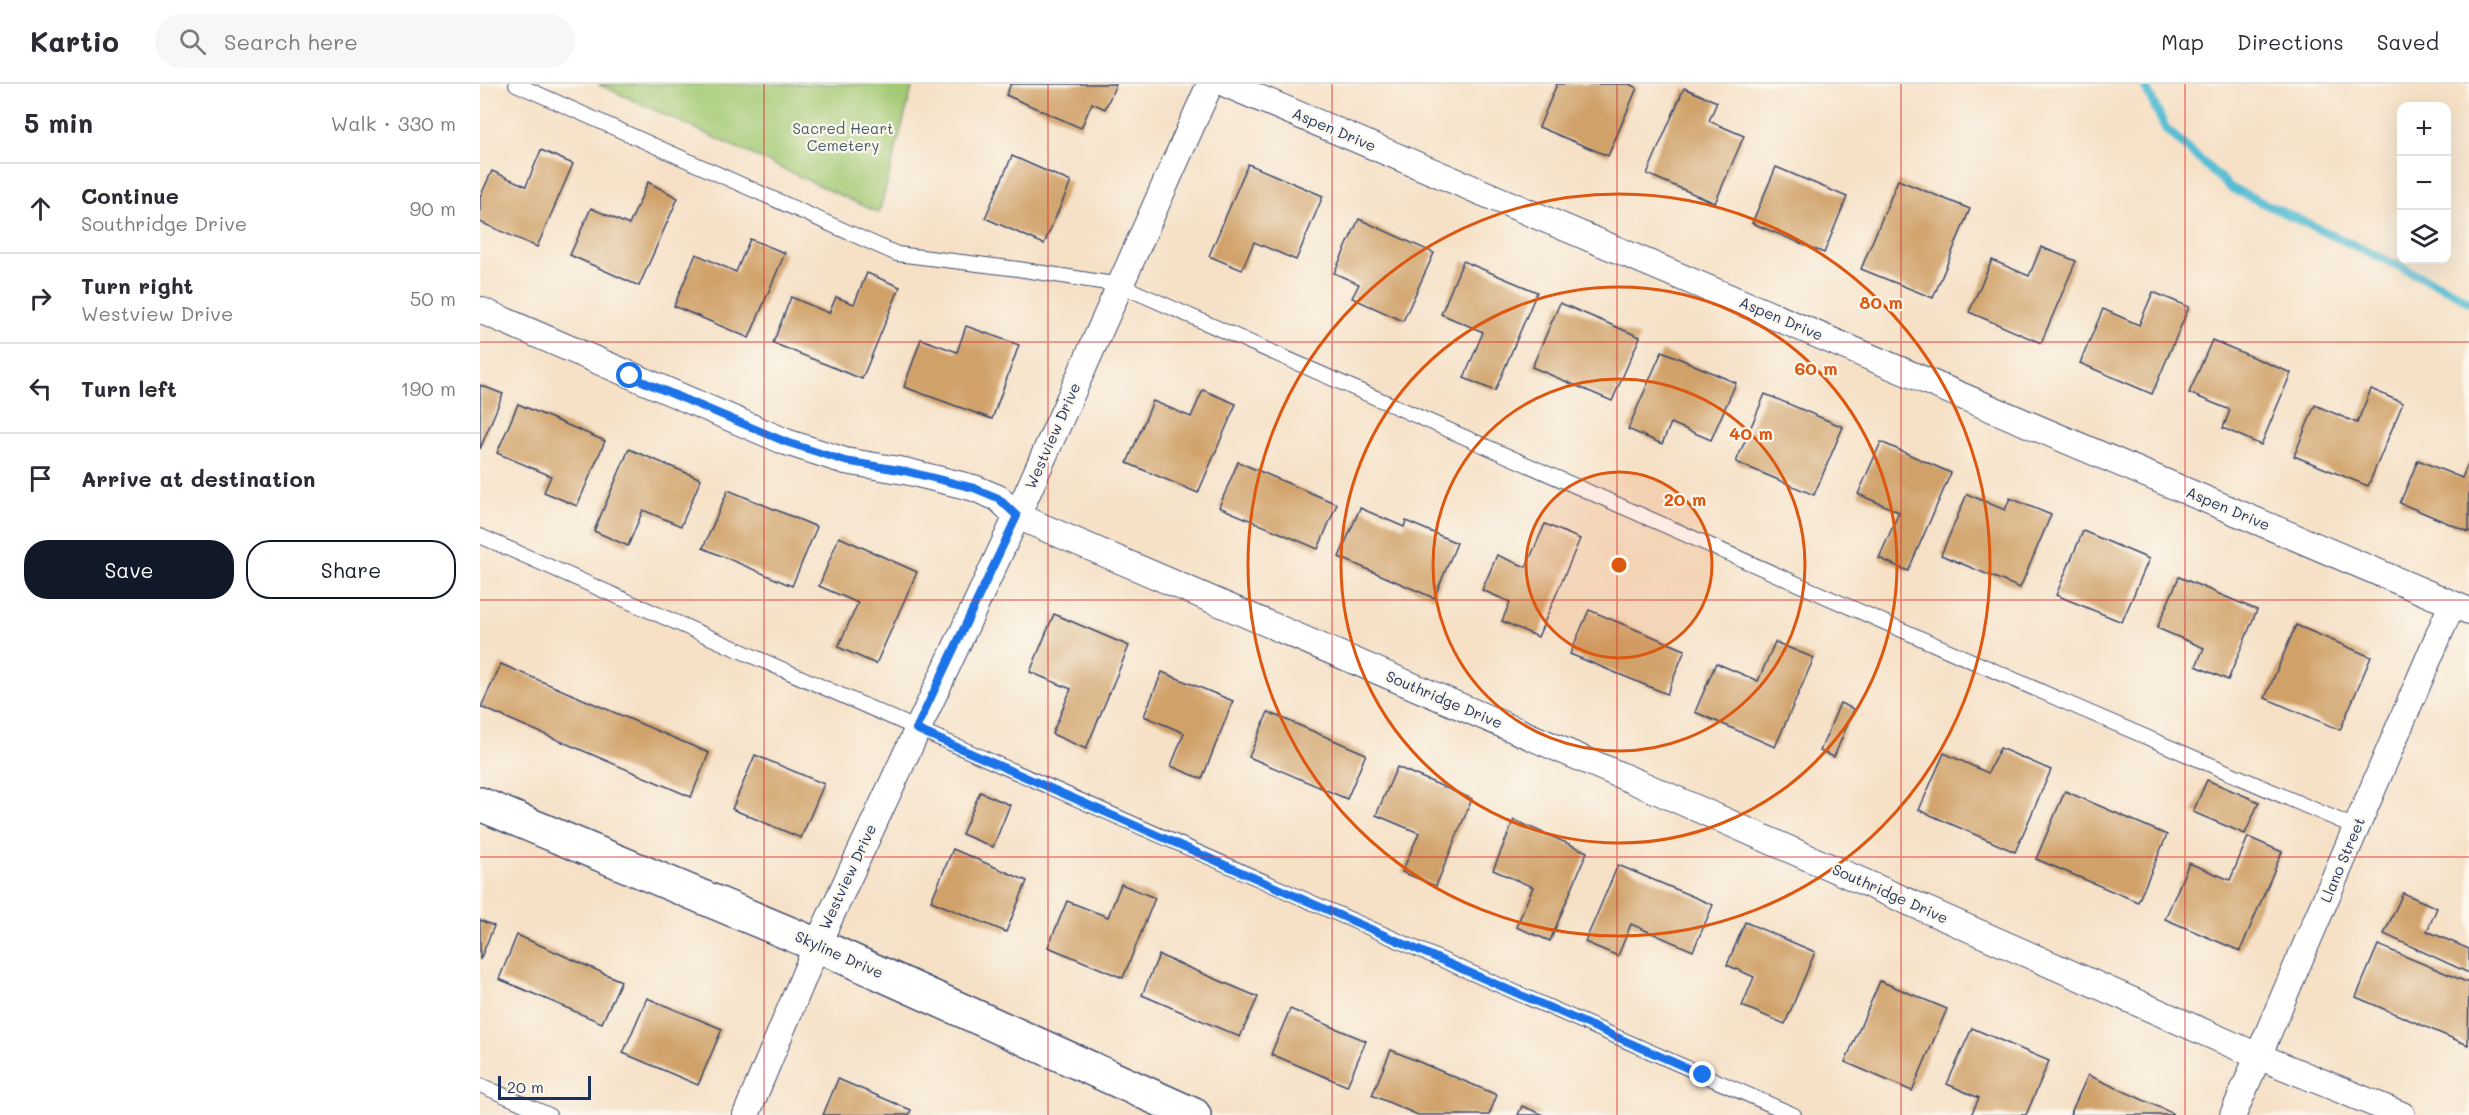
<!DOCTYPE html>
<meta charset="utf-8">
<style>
:root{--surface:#fff;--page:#f7f7f7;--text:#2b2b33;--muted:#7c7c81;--line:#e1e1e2;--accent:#111827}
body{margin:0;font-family:Mali,sans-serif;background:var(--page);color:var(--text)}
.controls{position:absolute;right:18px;top:18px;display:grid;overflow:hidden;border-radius:12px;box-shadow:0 6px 24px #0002}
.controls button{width:54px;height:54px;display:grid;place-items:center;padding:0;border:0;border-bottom:2px solid var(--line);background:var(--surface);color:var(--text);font:30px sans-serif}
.scale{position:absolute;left:18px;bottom:15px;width:93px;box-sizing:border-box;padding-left:6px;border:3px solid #1b2f5e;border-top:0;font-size:16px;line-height:21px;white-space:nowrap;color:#1b2f5e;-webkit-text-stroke:4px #fbf7ec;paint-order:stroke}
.stop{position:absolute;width:18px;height:18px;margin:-14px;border:4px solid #1a73e8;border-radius:50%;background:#fff}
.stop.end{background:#1a73e8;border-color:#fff;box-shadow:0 2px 6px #0008}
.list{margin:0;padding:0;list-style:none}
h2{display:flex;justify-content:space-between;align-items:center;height:78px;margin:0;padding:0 24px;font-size:26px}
h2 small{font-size:20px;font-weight:400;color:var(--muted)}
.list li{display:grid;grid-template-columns:39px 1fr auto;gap:18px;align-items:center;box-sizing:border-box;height:90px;padding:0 24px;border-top:2px solid var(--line)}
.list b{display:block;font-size:22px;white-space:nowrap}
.list p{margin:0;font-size:20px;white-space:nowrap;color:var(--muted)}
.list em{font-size:20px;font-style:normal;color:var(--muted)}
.actions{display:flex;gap:12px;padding:18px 24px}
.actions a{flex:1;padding:14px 0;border:2px solid var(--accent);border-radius:24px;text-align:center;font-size:21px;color:var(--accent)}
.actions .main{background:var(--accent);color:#fff}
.icon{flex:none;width:33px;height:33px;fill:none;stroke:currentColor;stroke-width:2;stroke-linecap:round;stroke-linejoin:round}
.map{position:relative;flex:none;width:1989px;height:1031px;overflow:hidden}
header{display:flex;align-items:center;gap:36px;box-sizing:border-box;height:84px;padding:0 30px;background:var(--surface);border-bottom:2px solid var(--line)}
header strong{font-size:28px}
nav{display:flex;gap:33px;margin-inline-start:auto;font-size:21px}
.search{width:420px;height:54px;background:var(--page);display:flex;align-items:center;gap:15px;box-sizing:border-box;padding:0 21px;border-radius:33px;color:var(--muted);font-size:22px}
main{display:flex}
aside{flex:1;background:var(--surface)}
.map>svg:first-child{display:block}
</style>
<header>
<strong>Kartio</strong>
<div class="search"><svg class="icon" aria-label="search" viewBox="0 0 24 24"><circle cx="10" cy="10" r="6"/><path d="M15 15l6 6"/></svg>Search here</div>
<nav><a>Map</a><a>Directions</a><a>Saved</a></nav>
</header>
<main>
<aside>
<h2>5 min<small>Walk · 330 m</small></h2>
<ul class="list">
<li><svg class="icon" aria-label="ahead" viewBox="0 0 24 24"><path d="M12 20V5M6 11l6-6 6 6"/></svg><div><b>Continue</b><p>Southridge Drive</p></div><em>90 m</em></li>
<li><svg class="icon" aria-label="right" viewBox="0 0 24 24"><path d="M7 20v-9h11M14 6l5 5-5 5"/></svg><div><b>Turn right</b><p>Westview Drive</p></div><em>50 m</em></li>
<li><svg class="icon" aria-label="left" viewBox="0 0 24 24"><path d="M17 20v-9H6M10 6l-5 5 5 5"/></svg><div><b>Turn left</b></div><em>190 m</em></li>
<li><svg class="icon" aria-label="arrive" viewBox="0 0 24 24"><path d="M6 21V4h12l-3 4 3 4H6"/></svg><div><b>Arrive at destination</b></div></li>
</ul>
<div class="actions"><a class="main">Save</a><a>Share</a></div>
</aside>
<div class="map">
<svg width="1989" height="1031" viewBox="0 0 1989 1031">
<rect width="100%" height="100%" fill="#fbf7ec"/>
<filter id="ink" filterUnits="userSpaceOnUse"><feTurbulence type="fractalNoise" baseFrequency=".0167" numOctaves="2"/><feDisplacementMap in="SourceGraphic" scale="12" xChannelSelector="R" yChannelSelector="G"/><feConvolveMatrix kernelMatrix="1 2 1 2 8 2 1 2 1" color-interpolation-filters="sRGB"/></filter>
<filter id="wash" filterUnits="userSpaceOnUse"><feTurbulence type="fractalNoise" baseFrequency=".008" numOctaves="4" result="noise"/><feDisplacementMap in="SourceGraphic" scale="24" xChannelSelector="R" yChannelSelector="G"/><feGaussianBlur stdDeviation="1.35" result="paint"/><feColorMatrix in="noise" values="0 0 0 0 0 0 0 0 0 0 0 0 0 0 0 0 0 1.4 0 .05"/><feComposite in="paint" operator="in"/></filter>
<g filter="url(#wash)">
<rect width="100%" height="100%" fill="#f6e1c7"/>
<path fill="#a3c973" stroke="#5f7c68" stroke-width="1.5" d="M118,0h315l-34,129z"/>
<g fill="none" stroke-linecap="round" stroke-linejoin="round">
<path stroke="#57bdd4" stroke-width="9" d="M1664,0l22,45 65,59 219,102 19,12"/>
</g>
<g id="blocks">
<g fill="#d0a169">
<path d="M531,0h105l-11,25 -13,-6 -11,25 -75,-33z"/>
<path d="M1077,0h72l8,4 -29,68 -69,-29z"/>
<path d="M1204,4l33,14 -8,19 35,15 -29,67 -68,-29z"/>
<path d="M61,66l32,14 -36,83 -57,-25v-25l12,-26 34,15z"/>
<path d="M532,72l59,26 -27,62 -59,-26z"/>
<path d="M768,80l75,32 -27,64 -42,-18 -12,28 -33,-14z"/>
<path d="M1296,83l71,30 -23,56 -72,-30z"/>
<path d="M1418,96l72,29 -37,89 -72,-29z"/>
<path d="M168,98l30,16 -39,88 -69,-31 21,-47 38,17z"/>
<path d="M879,135l75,34 -31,68 -51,-23 7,-14 -25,-11z"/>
<path d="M270,155l35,14 -36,85 -75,-32 22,-52 40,18z"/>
<path d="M1561,163l35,14 -35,82 -72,-31 23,-52 37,16z"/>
<path d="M983,177l74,31 -42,99 -31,-13 19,-46 -42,-18z"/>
<path d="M387,189l33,14 -38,92 -89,-36 18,-46 38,16 7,-16 18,7z"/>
<path d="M1673,208l36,15 -37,87 -72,-31 23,-54 36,16z"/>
<path d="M1080,219l80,34 -28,64 -80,-34z"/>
<path d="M486,242l53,19 -27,74 -88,-32 17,-48 36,13z"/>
<path d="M1732,256l79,33 -30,72 -38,-17 7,-18 -41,-17z"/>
<path d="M1182,267l74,32 -25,57 -40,-17 -9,21 -34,-15z"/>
<path d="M0,301l23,9 -23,55z"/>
<path d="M1891,305l32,14 -35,83 -74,-30 21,-51 42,18z"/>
<path d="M723,306l33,14 -38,89 -71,-30 26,-62 38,16z"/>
<path d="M1285,310l78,33 -29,68 -78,-33z"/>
<path d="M38,320l87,37 -28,65 -33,-14 7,-16 -54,-23z"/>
<path d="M1401,358l70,31 -43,98 -29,-13 20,-46 -41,-18z"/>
<path d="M149,365l72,30 -20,47 -38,-16 -15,36 -34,-15z"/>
<path d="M1938,376l44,18 7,-17v71l-69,-29z"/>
<path d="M758,378l99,42 -19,45 -99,-42z"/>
<path d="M248,406l89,37 -25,59 -89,-38z"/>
<path d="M1487,410l38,16 5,-12 41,17 -31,73 -79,-33z"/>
<path d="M880,424l44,19 2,-6 51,22 -23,55 -95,-41z"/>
<path d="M1065,440l35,15 -42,98 -36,-16 8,-19 -28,-12 15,-35 29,12z"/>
<path d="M1603,447l66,28 -27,63 -66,-27z"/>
<path d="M359,453l78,35 -41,92 -38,-17 20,-44 -39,-17z"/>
<path d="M1699,493l78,33 -29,70 -32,-14 8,-18 -47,-20z"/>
<path d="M1109,526l96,40 -18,44 -97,-40z"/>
<path d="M574,530l75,32 -43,103 -34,-15 19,-45 -41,-17z"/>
<path d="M1816,541l75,32 -31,73 -75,-32z"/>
<path d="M1295,558l39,16 -39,89 -80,-35 21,-49 42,18z"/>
<path d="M21,580l208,89 -18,44 -210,-90z"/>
<path d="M682,588l71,29 -31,78 -31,-13 13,-33 -40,-17z"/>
<path d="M1360,619l14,6 -20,48 -14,-6z"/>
<path d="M788,628l98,42 -19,45 -98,-42z"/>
<path d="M1520,664l51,22 -36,82 -96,-42 25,-57 44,20z"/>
<path d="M275,671l69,29 -23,54 -69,-29z"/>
<path d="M917,683l75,32 -36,87 -34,-14 17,-39 -43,-18z"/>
<path d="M1727,696l52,22 -14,32 -52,-22z"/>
<path d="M1585,707l102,44 -29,67 -102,-43z"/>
<path d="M500,708l30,13 -17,42 -31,-13z"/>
<path d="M1034,736l73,32 -37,89 -34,-14 17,-40 -40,-17z"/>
<path d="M1768,753l34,15 -42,99 -75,-32 24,-56 41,17z"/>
<path d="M473,765l74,32 -21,51 -75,-31z"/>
<path d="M1138,781l95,40 -20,46 -62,-27 -13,32 -33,-14z"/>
<path d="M641,800l34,14 -32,80 -75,-31 19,-46 41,16z"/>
<path d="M1923,809l34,15 -10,23 42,18v24l-85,-39z"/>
<path d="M0,836l14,6 -14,34z"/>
<path d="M1265,838l70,30 -30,72 -43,-18 12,-29 -27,-12z"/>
<path d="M37,851l104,46 -19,42 -103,-44z"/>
<path d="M1898,861l91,38 -1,62 -112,-48z"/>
<path d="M679,871l99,42 -18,40 -98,-42z"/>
<path d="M1400,897l67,28 -35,82 -67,-29z"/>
<path d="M167,914l75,31 -24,56 -75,-32z"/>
<path d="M810,925l76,32 -19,45 -76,-32z"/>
<path d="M1492,944l77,33 -23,54h-55l8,-17 -32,-14z"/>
<path d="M911,966l106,45 -8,20h-71l-46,-20z"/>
<path d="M1608,991l84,38 -1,2h-101z"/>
<path d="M358,995l73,31 -2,5h-86z"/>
<path d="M1042,1022l22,9h-26z"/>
</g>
</g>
</g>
<g filter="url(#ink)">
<use href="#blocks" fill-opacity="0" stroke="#3c4a6e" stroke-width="1.5"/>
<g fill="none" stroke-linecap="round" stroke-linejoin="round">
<g stroke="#3c4a6e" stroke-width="16">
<g id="service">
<path d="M36,0l381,170 121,15 102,16 945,417 292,126"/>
<path d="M0,452l1314,579"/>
<path d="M0,1001l69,30"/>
</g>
</g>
<g stroke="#3c4a6e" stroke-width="28">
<g id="minor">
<path d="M746,0l1243,527"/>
<path d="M0,226l306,132 59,19 60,10 69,17 24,10 19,18 647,278 594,262 144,59"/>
<path d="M266,1031l71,-170 200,-429 193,-432"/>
<path d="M1753,1031l219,-511"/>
</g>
</g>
<g stroke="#3c4a6e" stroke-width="36">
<path id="tertiary" d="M0,720l337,141 377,170"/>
</g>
<use href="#service" stroke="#fff" stroke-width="14"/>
<use href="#minor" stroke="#fff" stroke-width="26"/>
<use href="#tertiary" stroke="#fff" stroke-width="33"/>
</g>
</g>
<g fill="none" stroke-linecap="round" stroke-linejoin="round" filter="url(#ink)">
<path stroke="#1a73e8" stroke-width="8" d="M150,292l156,66 59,19 60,10 69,17 24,10 19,18 -101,213 787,346"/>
</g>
<path fill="none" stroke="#d62828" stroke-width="1.5" stroke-opacity="0.55" d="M284,0v1031M568,0v1031M852,0v1031M1137,0v1031M1421,0v1031M1705,0v1031M0,258h1989M0,516h1989M0,773h1989"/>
<circle cx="1139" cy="481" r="93" fill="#de5710" fill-opacity=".12"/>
<g fill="none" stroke="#de5710" stroke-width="3">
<circle cx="1139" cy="481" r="93"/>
<circle cx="1139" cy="481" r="186"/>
<circle cx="1139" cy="481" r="278"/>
<circle cx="1139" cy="481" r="371"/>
</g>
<g text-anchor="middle" stroke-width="4.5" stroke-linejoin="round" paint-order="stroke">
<g font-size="15" fill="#445d64" stroke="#fbf7ec">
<text x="363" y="50">Sacred Heart<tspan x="363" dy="17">Cemetery</tspan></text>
</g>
<g font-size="15" fill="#1b2f5e" stroke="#fbf7ec">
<text transform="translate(854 46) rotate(23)" y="5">Aspen Drive</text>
<text transform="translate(1301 235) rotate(23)" y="5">Aspen Drive</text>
<text transform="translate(573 352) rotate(-66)" y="5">Westview Drive</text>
<text transform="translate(1748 425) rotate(23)" y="5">Aspen Drive</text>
<text transform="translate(964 616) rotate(23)" y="5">Southridge Drive</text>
<text transform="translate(1863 776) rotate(-67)" y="5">Llano Street</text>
<text transform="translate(368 793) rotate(-65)" y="5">Westview Drive</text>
<text transform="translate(1410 810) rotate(24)" y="5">Southridge Drive</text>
<text transform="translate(359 871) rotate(24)" y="5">Skyline Drive</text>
</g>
</g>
<circle cx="1139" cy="481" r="9" fill="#de5710" stroke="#fbf7ec" stroke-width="3"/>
<g font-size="18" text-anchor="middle" font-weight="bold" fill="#de5710" stroke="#fbf7ec" stroke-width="4.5" stroke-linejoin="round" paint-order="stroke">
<text x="1401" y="225">80 m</text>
<text x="1336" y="291">60 m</text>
<text x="1271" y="356">40 m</text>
<text x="1205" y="422">20 m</text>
</g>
</svg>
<div class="controls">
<button>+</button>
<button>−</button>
<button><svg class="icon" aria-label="layers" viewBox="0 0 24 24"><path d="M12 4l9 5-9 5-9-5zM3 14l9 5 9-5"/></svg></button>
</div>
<div class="scale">20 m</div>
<div class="stop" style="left:150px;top:292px"></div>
<div class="stop end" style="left:1223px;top:991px"></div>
</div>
</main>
